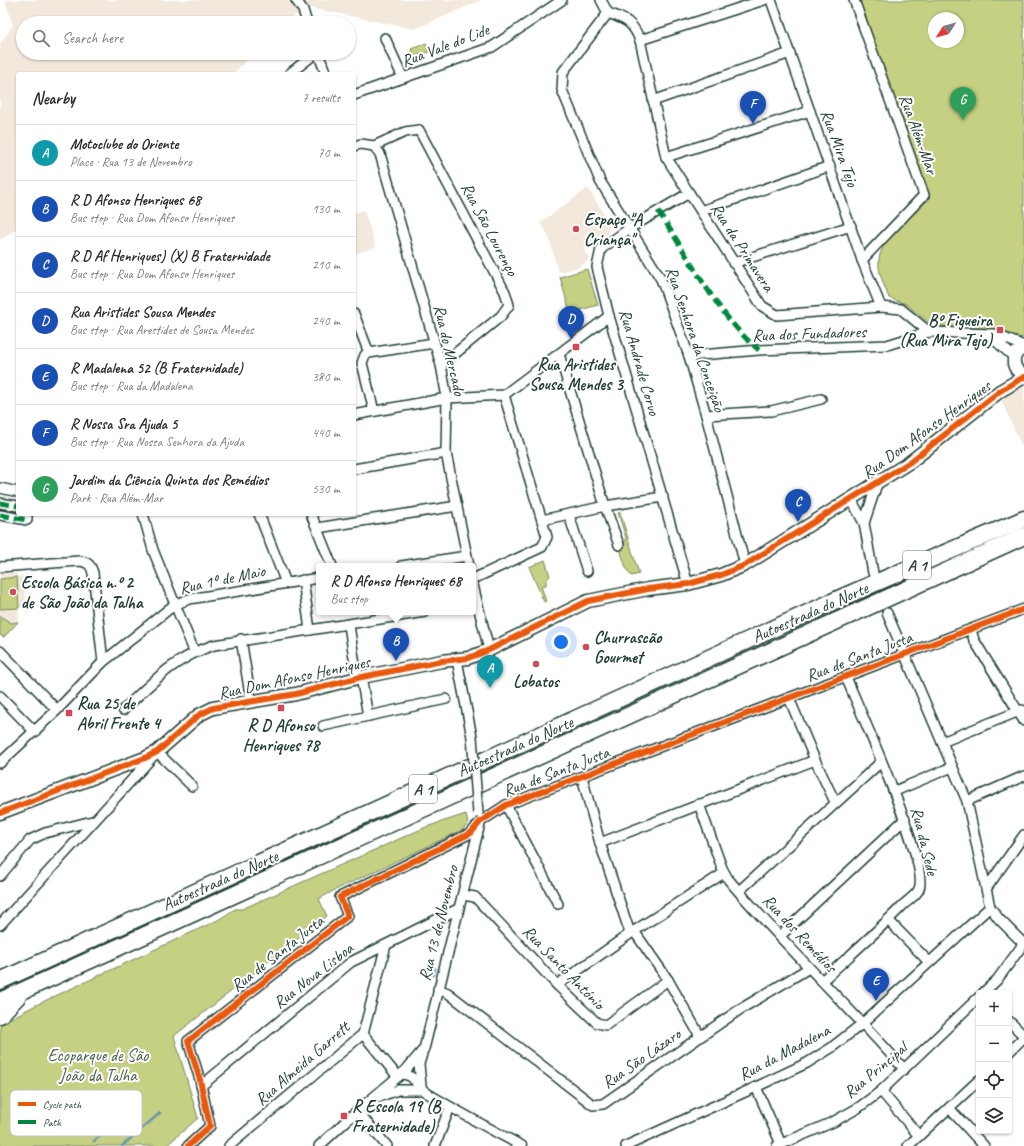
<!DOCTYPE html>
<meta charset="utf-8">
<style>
:root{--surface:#fff;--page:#f7f7f7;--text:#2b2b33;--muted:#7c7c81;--line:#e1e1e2;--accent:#0f766e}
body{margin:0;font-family:Caveat,sans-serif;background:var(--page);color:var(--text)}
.controls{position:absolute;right:12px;bottom:12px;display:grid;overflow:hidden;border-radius:4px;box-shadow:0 1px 3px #0004}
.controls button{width:36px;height:36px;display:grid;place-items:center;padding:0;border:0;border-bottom:1px solid var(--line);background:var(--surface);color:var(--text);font:20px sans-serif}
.compass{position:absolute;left:928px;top:12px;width:36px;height:36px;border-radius:50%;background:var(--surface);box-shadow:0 1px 3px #0004;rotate:234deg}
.you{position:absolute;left:561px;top:642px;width:14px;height:14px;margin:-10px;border:3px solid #fff;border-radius:50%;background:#1a73e8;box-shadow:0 0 0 6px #1a73e833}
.badge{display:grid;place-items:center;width:26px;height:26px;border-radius:50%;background:var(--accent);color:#fff;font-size:13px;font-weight:700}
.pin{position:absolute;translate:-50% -33px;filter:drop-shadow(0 1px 2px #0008)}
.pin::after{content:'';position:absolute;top:21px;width:14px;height:12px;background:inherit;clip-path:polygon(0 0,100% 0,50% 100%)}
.popup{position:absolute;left:316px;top:563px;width:160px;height:52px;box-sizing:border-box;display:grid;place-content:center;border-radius:4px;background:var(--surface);filter:drop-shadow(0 1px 3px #0005);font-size:13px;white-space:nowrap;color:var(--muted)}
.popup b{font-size:15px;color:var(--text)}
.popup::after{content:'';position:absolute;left:50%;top:100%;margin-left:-8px;border:8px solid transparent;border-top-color:var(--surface)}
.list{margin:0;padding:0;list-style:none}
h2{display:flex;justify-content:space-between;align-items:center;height:52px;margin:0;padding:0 16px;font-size:17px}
h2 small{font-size:13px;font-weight:400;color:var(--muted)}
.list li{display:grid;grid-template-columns:26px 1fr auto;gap:12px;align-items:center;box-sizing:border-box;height:56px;padding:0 16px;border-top:1px solid var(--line)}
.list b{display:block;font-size:15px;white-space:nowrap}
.list p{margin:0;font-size:13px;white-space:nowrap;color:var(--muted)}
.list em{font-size:13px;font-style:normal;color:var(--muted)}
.icon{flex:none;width:22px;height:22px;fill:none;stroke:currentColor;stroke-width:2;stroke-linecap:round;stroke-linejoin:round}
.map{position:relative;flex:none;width:1024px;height:1146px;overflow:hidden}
.search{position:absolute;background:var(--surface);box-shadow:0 1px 3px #0004;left:16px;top:16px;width:340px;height:44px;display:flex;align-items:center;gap:10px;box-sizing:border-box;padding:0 14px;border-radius:22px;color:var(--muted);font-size:15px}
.panel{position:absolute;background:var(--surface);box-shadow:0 1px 3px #0004;left:16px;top:72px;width:340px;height:444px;border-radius:4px}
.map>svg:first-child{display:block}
</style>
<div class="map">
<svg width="1024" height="1146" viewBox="0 0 1024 1146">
<rect width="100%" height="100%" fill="#fff"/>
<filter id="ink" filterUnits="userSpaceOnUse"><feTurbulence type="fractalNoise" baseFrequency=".025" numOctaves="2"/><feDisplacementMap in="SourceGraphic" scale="8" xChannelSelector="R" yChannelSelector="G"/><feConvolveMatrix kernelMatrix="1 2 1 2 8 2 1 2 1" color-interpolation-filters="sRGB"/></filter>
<g filter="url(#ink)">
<g fill="#f2e8db">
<path d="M5,0h477l-67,29 -110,-22 -19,16h-263v30h232l-23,21h-214v154l-18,12v-196l13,-19z"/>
<path d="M588,188l24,39 -5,4 2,3 -10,7 -2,-3 -14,11 7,10 -12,9 -20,4 -10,-38 -8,-11z"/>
<path d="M364,210l12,37 -22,7v-41z"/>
<path d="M1024,386v65l-23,-51 16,-12z"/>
<path d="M16,573l1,4 6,-1 4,31 -8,1 -1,15 -14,14 -4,-2v-61z"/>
</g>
<g fill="#c5d083" stroke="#72865c" fill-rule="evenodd">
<path d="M858,0h166v338l-8,-1 -15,-7 -62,-4 -11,-4 -22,-18 -17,-6c-4,-11 -12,-27 -10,-39 2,-20 37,-47 51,-61zM934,18h24v24h-24z"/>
<path d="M426,43l3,9 -15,5 -3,-8z"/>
<path d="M587,269l11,36 -28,8 -10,-36z"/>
<path d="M620,512l19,62 -8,2 -5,-8 -5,-16 5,-14 -8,-25z"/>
<path d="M545,560l5,16 -4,4v5l-5,1 5,15 -2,1 -15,-35z"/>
<path d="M17,577l2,31 -19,1v-30z"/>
<path d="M0,616l11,7 7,-1 -14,15 -4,-2z"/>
<path d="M466,814l2,10 -6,6 -129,61 -14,8 8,17 -153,120 24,82 -32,28h-166v-122l36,-19 182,-85 17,-11h7l184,-82z"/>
</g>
<path fill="#a1d0fd" stroke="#6d95ad" d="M428,965l8,3 -2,8 -8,-2z"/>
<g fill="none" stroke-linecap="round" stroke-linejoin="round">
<g stroke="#6d95ad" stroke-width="2.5">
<path d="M87,1099l31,33"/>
<path d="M102,1111l12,-10"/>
<path d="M94,1141l11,-9"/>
<path d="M122,1146l38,-33"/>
</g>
<g stroke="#1f3d34" stroke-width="12">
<g id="street">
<path d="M296,0l7,10 4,13"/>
<path d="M601,0l7,13c17,6 24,8 32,27l26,117 96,149 15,9 104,-8 20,2 28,23 65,2 30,12"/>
<path d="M771,0l91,260 19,47"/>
<path d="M854,0l70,195 -62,65"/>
<path d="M608,13l-45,59 -1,18 38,91 61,98 28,77 17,59 39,150"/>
<path d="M385,38l18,40"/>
<path d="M640,40l124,-40"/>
<path d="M318,53l8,21"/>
<path d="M289,74l27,-21"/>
<path d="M354,95l138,-48 70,-47"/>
<path d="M653,101l137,-48"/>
<path d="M354,146l7,-2 13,2"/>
<path d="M374,146l6,8 61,211 6,33 -1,55 23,113"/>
<path d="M374,146l31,-14 14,-2 86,162 4,13 -8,11 -60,49"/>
<path d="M666,157l144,-46"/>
<path d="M701,211l129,-45"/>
<path d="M733,263l118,-37"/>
<path d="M354,314l15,39"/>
<path d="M990,336l24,21"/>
<path d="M559,354l46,152 14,39"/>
<path d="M689,356l70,-6 128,-5 42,-13"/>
<path d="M374,411l-12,-48 3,-8 4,-2 65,-10"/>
<path d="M354,415l93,-17 57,-3 105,-79"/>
<path d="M706,415l65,-4 50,-12"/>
<path d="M354,469l92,-16"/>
<path d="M0,488l18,4"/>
<path d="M851,499l13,24 9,50"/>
<path d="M0,503l18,3"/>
<path d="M143,514l10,36 41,101"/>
<path d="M259,514l27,69"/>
<path d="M311,514l21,52"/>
<path d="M0,515l27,5v-6"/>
<path d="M569,515l18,56"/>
<path d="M542,520l63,-14 58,-9"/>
<path d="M864,523l13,-39"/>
<path d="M317,528l140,-22"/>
<path d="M401,566l66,-10"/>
<path d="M0,567l79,-6c9,1 12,4 14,12l10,89"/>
<path d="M473,579l69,-32 5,-10 -43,-142"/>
<path d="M303,580l7,50"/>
<path d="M688,584l-79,-268 -12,-49 4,-18 29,-21 59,-35"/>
<path d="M473,585l16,65"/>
<path d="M887,613l80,188 23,106 9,12 25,25"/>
<path d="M349,625l8,53"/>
<path d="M971,630l3,10 50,81"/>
<path d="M241,639l10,62"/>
<path d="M0,651l57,59"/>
<path d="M457,660l15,77"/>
<path d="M361,677l7,39"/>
<path d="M0,696l35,36"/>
<path d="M789,698l26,62 20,42"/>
<path d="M123,710c30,-28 51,-52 91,-65l211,-33"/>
<path d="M323,726l123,-27"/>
<path d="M942,742l80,-32"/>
<path d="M0,763l57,-53 46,-48 71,-57 15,-6 130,-21"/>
<path d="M582,777l18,66 30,90"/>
<path d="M895,791l57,-24"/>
<path d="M967,801l57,-25"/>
<path d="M699,804l23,64 6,11c56,66 119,125 176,190"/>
<path d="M506,805l52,99"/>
<path d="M600,843l215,-83"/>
<path d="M0,876l30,-36 15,-7 47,-12"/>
<path d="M986,889l38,-54"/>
<path d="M739,891l142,-129"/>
<path d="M463,895l12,2 82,88 40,38 9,2 62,-45"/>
<path d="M888,920l41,42"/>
<path d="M0,925l157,-173 35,34"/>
<path d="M634,931l34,49 32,56"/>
<path d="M780,936l125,-117"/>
<path d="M822,981c27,-25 55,-49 80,-75 5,-5 15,-11 17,-17 11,-25 -60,-180 -73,-212"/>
<path d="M557,985l77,-54 90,-58"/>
<path d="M438,989l10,4 145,112 10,-1 136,-94 70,-42"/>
<path d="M983,993l14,-13 27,-37"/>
<path d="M1009,1021l15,15"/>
<path d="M363,1034l35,43"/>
<path d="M1009,1052l15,-15"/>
<path d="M401,1074c14,0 15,12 26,19 31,19 63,36 95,53"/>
<path d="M201,1086l150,-124 107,-53"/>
<path d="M421,1086l-2,-22 3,-10"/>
<path d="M756,1087l25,57"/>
<path d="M881,1091l38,45"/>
<path d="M378,1097l20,-7h24"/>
<path d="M949,1108l35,38"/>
<path d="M357,1111l30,35"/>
<path d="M188,1146l22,-20 -10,-46 -12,-39 160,-125 -8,-19 131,-64 9,-11 26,-17 518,-196"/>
<path d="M229,1146l134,-112 23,-89"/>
<path d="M319,1146l38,-35 49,-41 18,-21 56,-225"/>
<path d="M435,1146l15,-39"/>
<path d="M626,1146l130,-59 51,-24 24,-15 32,-25 127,-116"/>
<path d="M777,1146l56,-24 25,-14 23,-17 98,-94"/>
<path d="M908,1146l71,-66"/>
</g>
</g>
<g stroke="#1f3d34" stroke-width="15">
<g id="secondary">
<path d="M1024,348c-14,5 -13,22 0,27"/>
<path d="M0,813l145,-55 12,-6 42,-37 14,-7 83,-14 61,-16 85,-17 26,-3 21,-8 99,-49 60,-12 40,-5 33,-9 24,-10 165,-103 90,-71 24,-14"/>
</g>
</g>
<g stroke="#1f3d34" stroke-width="19">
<g id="highway">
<path d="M0,981l845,-385 179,-77"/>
<path d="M0,1001l1024,-465"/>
<path d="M0,1015l18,-19"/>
</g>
</g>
<use href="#street" stroke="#fff" stroke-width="9"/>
<use href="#secondary" stroke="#fff" stroke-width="12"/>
<use href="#highway" stroke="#fff" stroke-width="16"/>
<g stroke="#1f3d34" stroke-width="12" stroke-linecap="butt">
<path id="street-bridge" d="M472,737l6,76"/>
</g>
<use href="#street-bridge" stroke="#fff" stroke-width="9"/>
<g stroke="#00873e" stroke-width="5" stroke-dasharray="10 5" stroke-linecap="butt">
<path d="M658,211c31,45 59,105 101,139"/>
<path d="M0,503l18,3"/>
<path d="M0,515l27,5"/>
</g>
<g stroke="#fff" stroke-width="8">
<g id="cycleway">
<path d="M0,813l145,-55 12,-6 42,-37 14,-7 83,-14 61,-16 85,-17 26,-3 21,-8 99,-49 60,-12 40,-5 33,-9 24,-10 165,-103 90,-71 24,-14"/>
<path d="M188,1146l22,-20 -10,-46 -12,-39 160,-125 -8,-19 131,-64 9,-11 26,-17 518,-196"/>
</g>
</g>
<use href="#cycleway" stroke="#e8590c" stroke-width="6"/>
</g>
</g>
<g fill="#d1495b" stroke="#fff" stroke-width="1.5">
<circle cx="576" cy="229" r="4"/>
<rect x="996" y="326" width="8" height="8" rx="2"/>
<rect x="572" y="343" width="8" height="8" rx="2"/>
<circle cx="13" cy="592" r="4"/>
<circle cx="586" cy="647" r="4"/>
<circle cx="536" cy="664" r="4"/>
<rect x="277" y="704" width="8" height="8" rx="2"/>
<rect x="65" y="709" width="8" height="8" rx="2"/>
<rect x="340" y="1112" width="8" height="8" rx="2"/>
</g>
<g text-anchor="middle" stroke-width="4" stroke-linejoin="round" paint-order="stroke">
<g fill="#fff" stroke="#627771" stroke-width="1">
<rect x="903" y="551" width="28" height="28" rx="3"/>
<rect x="409" y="775" width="28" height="28" rx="3"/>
</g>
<g font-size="16" font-weight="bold" fill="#1f3d34">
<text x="917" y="571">A 1</text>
<text x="423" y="795">A 1</text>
</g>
<g font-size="17" fill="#1f3d34" stroke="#fff">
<text transform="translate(445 45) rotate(-21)" y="6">Rua Vale do Lide</text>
<text transform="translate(919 134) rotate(70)" y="6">Rua Além-Mar</text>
<text transform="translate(840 148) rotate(70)" y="6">Rua Mira Tejo</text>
<text transform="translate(490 229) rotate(62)" y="6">Rua São Lourenço</text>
<text transform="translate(743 247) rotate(57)" y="6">Rua da Primavera</text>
<text transform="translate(809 333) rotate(-2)" y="6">Rua dos Fundadores</text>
<text transform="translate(696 339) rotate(71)" y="6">Rua Senhora da Conceição</text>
<text transform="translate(450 350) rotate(77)" y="6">Rua do Mercado</text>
<text transform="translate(640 362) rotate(74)" y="6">Rua Andrade Corvo</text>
<text transform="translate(926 429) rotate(-36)" y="6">Rua Dom Afonso Henriques</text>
<text transform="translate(222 579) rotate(-12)" y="6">Rua 1º de Maio</text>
<text transform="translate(810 612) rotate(-24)" y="6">Autoestrada do Norte</text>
<text transform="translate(859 656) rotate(-21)" y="6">Rua de Santa Justa</text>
<text transform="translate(294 677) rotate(-12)" y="6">Rua Dom Afonso Henriques</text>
<text transform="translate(515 746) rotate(-24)" y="6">Autoestrada do Norte</text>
<text transform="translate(556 771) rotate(-21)" y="6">Rua de Santa Justa</text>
<text transform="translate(925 841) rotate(76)" y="6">Rua da Sede</text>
<text transform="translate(220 880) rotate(-24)" y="6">Autoestrada do Norte</text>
<text transform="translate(438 923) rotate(-76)" y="6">Rua 13 de Novembro</text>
<text transform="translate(800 933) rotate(47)" y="6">Rua dos Remédios</text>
<text transform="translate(277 953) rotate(-38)" y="6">Rua de Santa Justa</text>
<text transform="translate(564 967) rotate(46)" y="6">Rua Santo António</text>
<text transform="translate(313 975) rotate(-38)" y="6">Rua Nova Lisboa</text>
<text transform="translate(784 1052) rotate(-28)" y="6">Rua da Madalena</text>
<text transform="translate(641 1058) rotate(-35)" y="6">Rua São Lázaro</text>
<text transform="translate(302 1063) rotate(-41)" y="6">Rua Almeida Garrett</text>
<text transform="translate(875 1070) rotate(-40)" y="6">Rua Principal</text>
</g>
<g font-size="17" font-weight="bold" fill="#1f3d34" stroke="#fff" text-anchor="start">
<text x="584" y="225">Espaço "A<tspan x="584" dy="20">Criança"</tspan></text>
<text x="992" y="326" text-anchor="end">Bº Figueira<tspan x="992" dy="20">(Rua Mira Tejo)</tspan></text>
<text x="576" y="370" text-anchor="middle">Rua Aristides<tspan x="576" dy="20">Sousa Mendes 3</tspan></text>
<text x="21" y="588">Escola Básica n.º 2<tspan x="21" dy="20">de São João da Talha</tspan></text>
<text x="594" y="643">Churrascão<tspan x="594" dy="20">Gourmet</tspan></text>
<text x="536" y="687" text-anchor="middle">Lobatos</text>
<text x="77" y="709">Rua 25 de<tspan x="77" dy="20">Abril Frente 4</tspan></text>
<text x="281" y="731" text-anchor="middle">R D Afonso<tspan x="281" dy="20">Henriques 78</tspan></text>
<text x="352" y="1112">R Escola 19 (B<tspan x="352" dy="20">Fraternidade)</tspan></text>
</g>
<g font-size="17" fill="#486248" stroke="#fff">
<text x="98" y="1061">Ecoparque de São<tspan x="98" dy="20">João da Talha</tspan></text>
</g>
</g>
<rect x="10" y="1090" width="132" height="46" rx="6" fill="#fff" stroke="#bcc5c2" stroke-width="1"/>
<rect x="18" y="1102" width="18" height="4" fill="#e8590c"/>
<rect x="18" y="1120" width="18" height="4" fill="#00873e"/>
<g font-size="11" fill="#1f3d34">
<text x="43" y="1108">Cycle path</text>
<text x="43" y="1126">Path</text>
</g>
</svg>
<div class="controls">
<button>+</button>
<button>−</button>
<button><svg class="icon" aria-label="locate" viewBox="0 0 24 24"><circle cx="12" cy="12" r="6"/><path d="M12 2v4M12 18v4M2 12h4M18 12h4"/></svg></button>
<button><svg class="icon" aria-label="layers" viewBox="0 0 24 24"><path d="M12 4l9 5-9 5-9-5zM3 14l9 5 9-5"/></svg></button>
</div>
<svg class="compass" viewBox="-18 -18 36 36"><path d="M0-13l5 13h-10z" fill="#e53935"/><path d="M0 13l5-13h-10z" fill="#7c7c81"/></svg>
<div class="you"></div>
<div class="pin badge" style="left:490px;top:688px;background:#0f9aa8">A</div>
<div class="pin badge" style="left:396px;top:661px;background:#1a4fb4">B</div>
<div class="popup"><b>R D Afonso Henriques 68</b>Bus stop</div>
<div class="pin badge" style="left:798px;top:522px;background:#1a4fb4">C</div>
<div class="pin badge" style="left:571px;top:339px;background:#1a4fb4">D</div>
<div class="pin badge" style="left:876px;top:1001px;background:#1a4fb4">E</div>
<div class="pin badge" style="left:753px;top:124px;background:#1a4fb4">F</div>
<div class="pin badge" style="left:963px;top:120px;background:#2e9e5b">G</div>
<div class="search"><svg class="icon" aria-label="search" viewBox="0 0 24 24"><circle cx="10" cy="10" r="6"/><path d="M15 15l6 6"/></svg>Search here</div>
<section class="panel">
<h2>Nearby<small>7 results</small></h2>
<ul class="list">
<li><span class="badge" style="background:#0f9aa8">A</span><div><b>Motoclube do Oriente</b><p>Place · Rua 13 de Novembro</p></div><em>70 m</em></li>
<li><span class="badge" style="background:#1a4fb4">B</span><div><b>R D Afonso Henriques 68</b><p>Bus stop · Rua Dom Afonso Henriques</p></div><em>130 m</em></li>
<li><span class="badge" style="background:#1a4fb4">C</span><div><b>R D Af Henriques) (X) B Fraternidade</b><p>Bus stop · Rua Dom Afonso Henriques</p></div><em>210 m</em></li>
<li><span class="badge" style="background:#1a4fb4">D</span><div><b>Rua Aristides Sousa Mendes</b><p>Bus stop · Rua Arestides de Sousa Mendes</p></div><em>240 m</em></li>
<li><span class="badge" style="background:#1a4fb4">E</span><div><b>R Madalena 52 (B Fraternidade)</b><p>Bus stop · Rua da Madalena</p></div><em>380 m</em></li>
<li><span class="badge" style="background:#1a4fb4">F</span><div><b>R Nossa Sra Ajuda 5</b><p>Bus stop · Rua Nossa Senhora da Ajuda</p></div><em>440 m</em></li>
<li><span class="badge" style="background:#2e9e5b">G</span><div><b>Jardim da Ciência Quinta dos Remédios</b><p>Park · Rua Além-Mar</p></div><em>530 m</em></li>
</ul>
</section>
</div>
